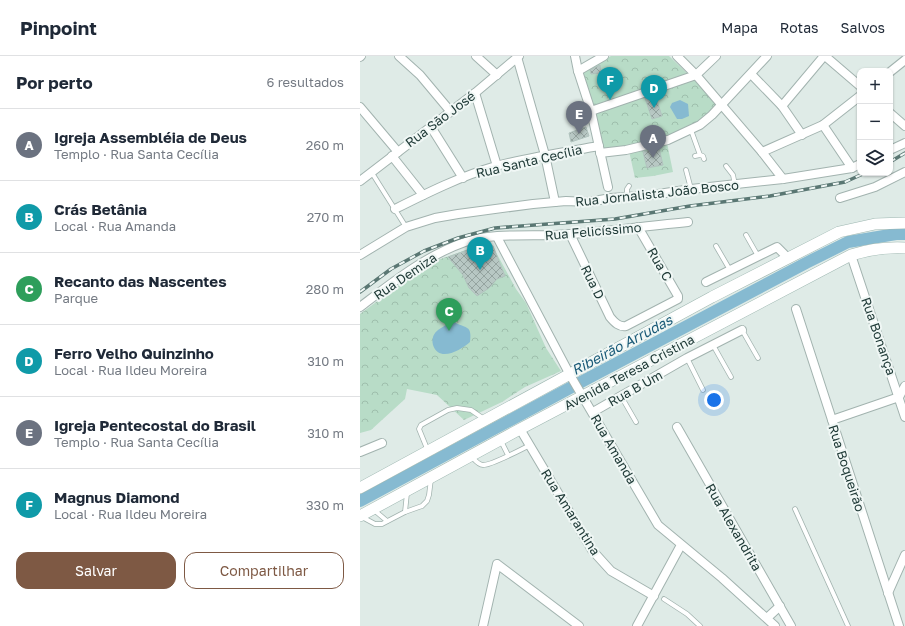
<!DOCTYPE html>
<html lang="pt">
<meta charset="utf-8">
<style>
:root{--surface:#fff;--page:#f2f2f3;--text:#1f2937;--muted:#747a83;--line:#e0e1e3;--accent:#7e5944}
body{margin:0;font-family:"Golos Text",sans-serif;background:var(--page);color:var(--text)}
.controls{position:absolute;right:12px;top:12px;display:grid;overflow:hidden;border-radius:8px;box-shadow:0 1px 3px #0004}
.controls button{width:36px;height:36px;display:grid;place-items:center;padding:0;border:0;border-bottom:1px solid var(--line);background:var(--surface);color:var(--text);font:20px sans-serif}
.you{position:absolute;left:354px;top:344px;width:14px;height:14px;margin:-10px;border:3px solid #fff;border-radius:50%;background:#1a73e8;box-shadow:0 0 0 6px #1a73e833}
.badge{display:grid;place-items:center;width:26px;height:26px;border-radius:50%;background:var(--accent);color:#fff;font-size:13px;font-weight:700}
.pin{position:absolute;translate:-50% -33px;filter:drop-shadow(0 1px 2px #0008)}
.pin::after{content:'';position:absolute;top:21px;width:14px;height:12px;background:inherit;clip-path:polygon(0 0,100% 0,50% 100%)}
.list{margin:0;padding:0;list-style:none}
h2{display:flex;justify-content:space-between;align-items:center;height:52px;margin:0;padding:0 16px;font-size:17px}
h2 small{font-size:13px;font-weight:400;color:var(--muted)}
.list li{display:grid;grid-template-columns:26px 1fr auto;gap:12px;align-items:center;box-sizing:border-box;height:72px;padding:0 16px;border-top:1px solid var(--line)}
.list b{display:block;font-size:15px;white-space:nowrap}
.list p{margin:0;font-size:13px;white-space:nowrap;color:var(--muted)}
.list em{font-size:13px;font-style:normal;color:var(--muted)}
.actions{display:flex;gap:8px;padding:12px 16px}
.actions a{flex:1;padding:9px 0;border:1px solid var(--accent);border-radius:12px;text-align:center;font-size:14px;color:var(--accent)}
.actions .main{background:var(--accent);color:#fff}
.icon{flex:none;width:22px;height:22px;fill:none;stroke:currentColor;stroke-width:2;stroke-linecap:round;stroke-linejoin:round}
.map{position:relative;flex:none;width:545px;height:570px;overflow:hidden}
header{display:flex;align-items:center;gap:24px;box-sizing:border-box;height:56px;padding:0 20px;background:var(--surface);border-bottom:1px solid var(--line)}
header strong{font-size:19px}
nav{display:flex;gap:22px;margin-inline-start:auto;font-size:14px}
main{display:flex}
aside{flex:1;background:var(--surface)}
.map>svg:first-child{display:block}
</style>
<header>
<strong>Pinpoint</strong>
<nav><a>Mapa</a><a>Rotas</a><a>Salvos</a></nav>
</header>
<main>
<aside>
<h2>Por perto<small>6 resultados</small></h2>
<ul class="list">
<li><span class="badge" style="background:#6b7280">A</span><div><b>Igreja Assembléia de Deus</b><p>Templo · Rua Santa Cecília</p></div><em>260 m</em></li>
<li><span class="badge" style="background:#0f9aa8">B</span><div><b>Crás Betânia</b><p>Local · Rua Amanda</p></div><em>270 m</em></li>
<li><span class="badge" style="background:#2e9e5b">C</span><div><b>Recanto das Nascentes</b><p>Parque</p></div><em>280 m</em></li>
<li><span class="badge" style="background:#0f9aa8">D</span><div><b>Ferro Velho Quinzinho</b><p>Local · Rua Ildeu Moreira</p></div><em>310 m</em></li>
<li><span class="badge" style="background:#6b7280">E</span><div><b>Igreja Pentecostal do Brasil</b><p>Templo · Rua Santa Cecília</p></div><em>310 m</em></li>
<li><span class="badge" style="background:#0f9aa8">F</span><div><b>Magnus Diamond</b><p>Local · Rua Ildeu Moreira</p></div><em>330 m</em></li>
</ul>
<div class="actions"><a class="main">Salvar</a><a>Compartilhar</a></div>
</aside>
<div class="map">
<svg width="545" height="570" viewBox="0 0 545 570">
<defs>
<pattern id="forest-crowns" width="20" height="18" patternUnits="userSpaceOnUse"><rect width="20" height="18" fill="#b8dcc7"/><path d="M2 6a3 3 0 1 1 6 0M12 15a3 3 0 1 1 6 0" fill="none" stroke="#9ebeac"/></pattern>
<pattern id="building-cross-hatch" width="8" height="8" patternUnits="userSpaceOnUse"><rect width="8" height="8" fill="#b8c8c4"/><path d="M0 0l8 8M0 8l8-8" fill="none" stroke="#95a4a0"/></pattern>
</defs>
<rect width="100%" height="100%" fill="#dfebe7"/>
<g fill="url(#forest-crowns)">
<path d="M251,0h58l21,20 -97,32 -12,-36z"/>
<path d="M334,24l25,24 -14,14 -42,21 -61,12 -9,-40 49,-14z"/>
<path d="M307,87l6,29 -20,4 -18,2 -6,-27z"/>
<path d="M123,188l9,1 24,44 10,14 20,45 15,23 -36,16 -23,15 -38,18 -27,-25 -30,-6 -2,10 -34,31 -11,3v-119l69,-51z"/>
</g>
<g fill="#86bad1">
<path d="M320,44l8,4 1,12 -7,3h-5l-7,-12 2,-4z"/>
<path d="M93,265c10,8 20,2 17,21 -9,8 -31,21 -37,3 -1,-4 -1,-8 2,-12 3,-4 13,-9 18,-12z"/>
</g>
<g fill="none" stroke-linecap="round" stroke-linejoin="round">
<path stroke="#86bad1" stroke-width="12" d="M0,445l223,-120 223,-118 42,-21 48,-8h9"/>
</g>
<g fill="url(#building-cross-hatch)" stroke="#b2c4bf">
<path d="M240,9l1,8 -10,1 -1,-4z"/>
<path d="M295,39l7,21 -10,3 -7,-21z"/>
<path d="M226,71l3,9 -18,6 -2,-9z"/>
<path d="M299,92l4,17 -16,3 -4,-16z"/>
<path d="M124,188l9,2 12,30 -8,3 -8,9 -12,8 -8,-8 -6,-13 -15,-18z"/>
</g>
<g fill="none" stroke-linecap="round" stroke-linejoin="round">
<g stroke="#a2b3af" stroke-width="5.5">
<g id="lane">
<path d="M331,74l9,25"/>
<path d="M335,100l5,-1 3,1 1,3"/>
<path d="M366,110l7,9 2,10"/>
<path d="M326,114l5,19"/>
<path d="M12,117l34,54"/>
<path d="M267,141v-8l2,-3"/>
<path d="M386,179l12,21"/>
<path d="M356,190l14,24"/>
<path d="M382,274l16,28"/>
<path d="M353,289l18,32"/>
<path d="M327,302l16,32"/>
<path d="M261,340l15,26"/>
<path d="M141,385l7,14"/>
<path d="M68,395l-9,-22 2,-4 27,-15 9,-2 14,2 13,9"/>
<path d="M111,400c3,3 7,9 12,9 9,0 37,-15 47,-20"/>
<path d="M435,453l53,117"/>
<path d="M14,454l13,11"/>
<path d="M45,456l2,-19"/>
<path d="M2,461l13,7h7l23,-12 17,-6 5,-5 2,-6 2,-16"/>
<path d="M304,543l23,15 13,12"/>
</g>
</g>
<g stroke="#a2b3af" stroke-width="10">
<g id="street">
<path d="M39,0l21,19 31,37"/>
<path d="M116,0l21,19"/>
<path d="M215,0l3,15 13,40 17,76"/>
<path d="M317,0l19,19 66,77 21,27"/>
<path d="M465,0l35,30"/>
<path d="M0,1l1,-1"/>
<path d="M157,1l28,98 10,47"/>
<path d="M218,15l26,-15"/>
<path d="M530,16l15,-12"/>
<path d="M391,18l31,32 20,29"/>
<path d="M115,37l22,73"/>
<path d="M422,50l42,-50"/>
<path d="M0,51l38,45"/>
<path d="M231,55l105,-36 20,-19"/>
<path d="M530,57l15,13"/>
<path d="M463,69l29,43"/>
<path d="M71,71l32,51"/>
<path d="M530,94l15,-7"/>
<path d="M402,96l61,-27 37,-29"/>
<path d="M240,97l26,-3 42,-10 32,-15 12,-10 55,-59"/>
<path d="M32,100l31,39"/>
<path d="M0,125l115,-88 44,-37"/>
<path d="M480,142l35,-11 30,-15"/>
<path d="M35,153c32,-16 66,-33 101,-43 34,-9 69,-14 103,-20"/>
<path d="M210,178l40,83c5,6 9,10 16,9l52,-27v-3l-40,-69"/>
<path d="M137,181l73,138 88,150 64,53 53,48"/>
<path d="M0,199l46,-28 29,-9 23,-4 75,-10 33,-3 22,1 23,-4 41,-3 39,-6 92,-10 69,-11 8,-4"/>
<path d="M491,199l54,162"/>
<path d="M346,226l71,-35 11,11"/>
<path d="M0,251c33,-25 65,-51 105,-65 25,-9 63,-6 90,-7 45,-2 89,-9 133,-13"/>
<path d="M436,253l103,317"/>
<path d="M233,356l94,-54 55,-28"/>
<path d="M472,364l67,-23 6,-11"/>
<path d="M317,371l114,199"/>
<path d="M160,373l72,121 19,21 43,25"/>
<path d="M0,396l22,-9"/>
<path d="M528,537l17,-38"/>
<path d="M407,562l13,-12"/>
<path d="M123,570l14,-62 82,62"/>
<path d="M277,570l44,-81"/>
</g>
</g>
<g stroke="#9eb7b1" stroke-width="12">
<g id="secondary">
<path d="M0,432l352,-191 127,-65 36,-8 30,-1"/>
<path d="M0,460l160,-87 331,-174c19,-6 34,-8 54,-7"/>
</g>
</g>
<use href="#lane" stroke="#fff" stroke-width="4"/>
<use href="#street" stroke="#fff" stroke-width="8"/>
<use href="#secondary" stroke="#fff" stroke-width="11"/>
<g stroke="#5a7773" stroke-width="3.5">
<g id="rail">
<path d="M530,106l15,-9"/>
<path d="M0,236l31,-23 33,-18 34,-13 37,-10 120,-9 75,-13 80,-10 75,-14 20,-9"/>
</g>
</g>
<use href="#rail" stroke="#f0f7f5" stroke-width="2" stroke-dasharray="6" stroke-linecap="butt"/>
</g>
<g text-anchor="middle" stroke-width="4" stroke-linejoin="round" paint-order="stroke">
<g font-size="13" fill="#203b38" stroke="#f0f7f5">
<text transform="translate(80 63) rotate(-37)" y="5">Rua São José</text>
<text transform="translate(169 105) rotate(-13)" y="5">Rua Santa Cecília</text>
<text transform="translate(297 137) rotate(-6)" y="5">Rua Jornalista João Bosco</text>
<text transform="translate(233 175) rotate(-5)" y="5">Rua Felicíssimo</text>
<text transform="translate(300 208) rotate(60)" y="5">Rua C</text>
<text transform="translate(45 220) rotate(-34)" y="5">Rua Demiza</text>
<text transform="translate(233 226) rotate(64)" y="5">Rua D</text>
<text transform="translate(519 280) rotate(71)" y="5">Rua Bonança</text>
<text transform="translate(269 316) rotate(-28)" y="5">Avenida Teresa Cristina</text>
<text transform="translate(275 332) rotate(-29)" y="5">Rua B Um</text>
<text transform="translate(254 393) rotate(60)" y="5">Rua Amanda</text>
<text transform="translate(487 412) rotate(72)" y="5">Rua Boqueirão</text>
<text transform="translate(211 456) rotate(58)" y="5">Rua Amarantina</text>
<text transform="translate(374 471) rotate(60)" y="5">Rua Alexandrita</text>
</g>
<g font-size="14" font-style="italic" fill="#1a5a77" stroke="#f0f7f5">
<text transform="translate(262 289) rotate(-28)" y="5">Ribeirão Arrudas</text>
</g>
</g>
</svg>
<div class="controls">
<button>+</button>
<button>−</button>
<button><svg class="icon" aria-label="layers" viewBox="0 0 24 24"><path d="M12 4l9 5-9 5-9-5zM3 14l9 5 9-5"/></svg></button>
</div>
<div class="you"></div>
<div class="pin badge" style="left:293px;top:102px;background:#6b7280">A</div>
<div class="pin badge" style="left:120px;top:214px;background:#0f9aa8">B</div>
<div class="pin badge" style="left:89px;top:275px;background:#2e9e5b">C</div>
<div class="pin badge" style="left:294px;top:52px;background:#0f9aa8">D</div>
<div class="pin badge" style="left:219px;top:78px;background:#6b7280">E</div>
<div class="pin badge" style="left:250px;top:44px;background:#0f9aa8">F</div>
</div>
</main>
